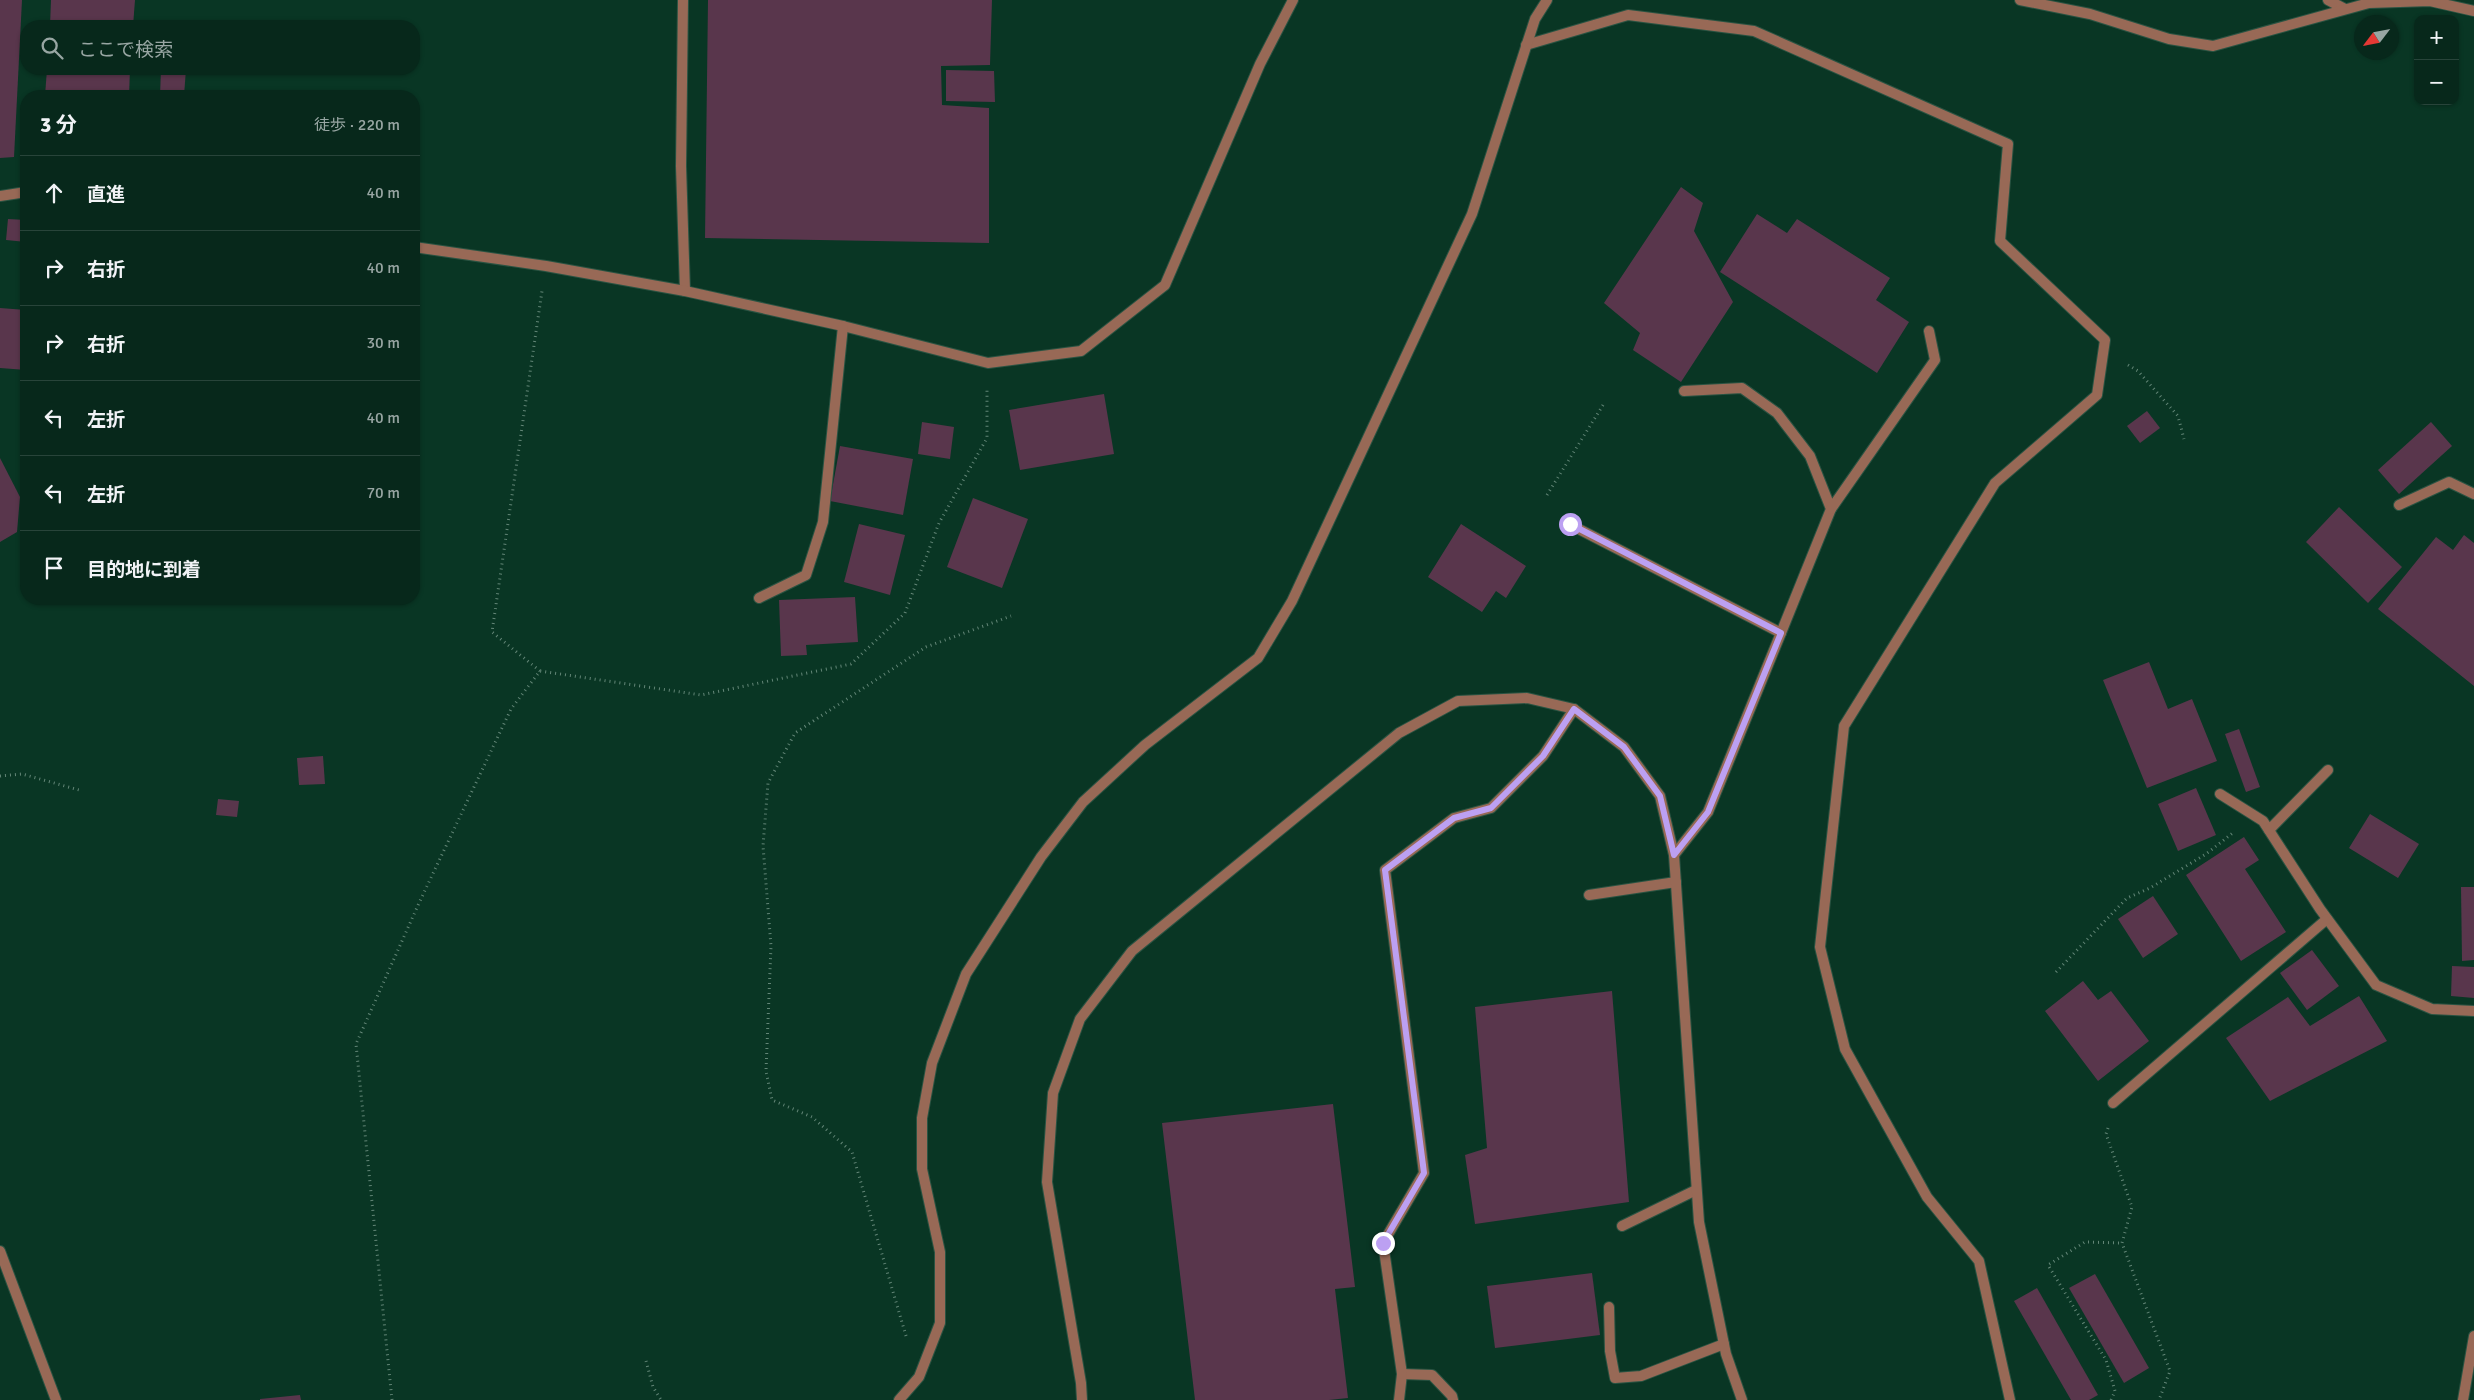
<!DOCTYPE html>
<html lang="ja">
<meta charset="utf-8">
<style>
:root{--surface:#07281b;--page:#103024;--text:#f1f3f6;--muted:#98a6a3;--line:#28443a}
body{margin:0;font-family:Signika,"Noto Sans JP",sans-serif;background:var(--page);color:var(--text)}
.controls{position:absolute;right:15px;top:15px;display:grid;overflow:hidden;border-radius:10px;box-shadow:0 1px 4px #0004}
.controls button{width:45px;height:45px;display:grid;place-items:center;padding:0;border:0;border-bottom:1px solid var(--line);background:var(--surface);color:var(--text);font:25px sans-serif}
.compass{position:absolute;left:2354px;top:15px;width:45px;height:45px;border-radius:50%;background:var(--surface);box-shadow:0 1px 4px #0004;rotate:238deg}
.stop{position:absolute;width:15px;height:15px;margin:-11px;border:4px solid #bca0f2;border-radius:50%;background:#fff}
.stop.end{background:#bca0f2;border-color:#fff;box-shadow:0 1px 5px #0008}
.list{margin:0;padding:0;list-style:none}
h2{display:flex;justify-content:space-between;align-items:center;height:65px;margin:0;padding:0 20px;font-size:21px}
h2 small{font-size:16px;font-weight:400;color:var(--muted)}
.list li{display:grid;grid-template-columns:32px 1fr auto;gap:15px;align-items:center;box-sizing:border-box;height:75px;padding:0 20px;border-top:1px solid var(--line)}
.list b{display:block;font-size:19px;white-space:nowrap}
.list em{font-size:16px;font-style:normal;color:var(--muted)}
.icon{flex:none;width:28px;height:28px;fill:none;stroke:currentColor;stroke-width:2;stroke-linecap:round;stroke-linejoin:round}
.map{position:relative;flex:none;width:2474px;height:1400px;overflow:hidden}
.search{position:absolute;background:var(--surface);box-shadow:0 1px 4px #0004;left:20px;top:20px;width:400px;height:55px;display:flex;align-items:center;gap:12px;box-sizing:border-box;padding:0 18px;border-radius:20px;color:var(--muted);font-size:19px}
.panel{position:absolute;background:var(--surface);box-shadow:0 1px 4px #0004;left:20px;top:90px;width:400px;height:515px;border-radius:20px}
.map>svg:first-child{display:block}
</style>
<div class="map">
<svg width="2474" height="1400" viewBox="0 0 2474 1400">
<rect width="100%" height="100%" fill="#093624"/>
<g fill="#59364c">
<path d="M0,0h22l-8,157 -14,1z"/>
<path d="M51,0h84l-2,26h-83z"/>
<path d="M708,0h284l-2,65 -49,1 1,39 47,3v135l-284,-5z"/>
<path d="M47,69h83l-1,27h-84z"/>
<path d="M161,69h25l-2,27h-24z"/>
<path d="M946,70l48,1 1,31 -49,-1z"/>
<path d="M1681,187l22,16 -9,28 39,71 -52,80 -48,-32 7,-17 -36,-30z"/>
<path d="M1757,214l30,19 10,-14 93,59 -14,22 33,22 -32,51 -157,-101z"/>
<path d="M8,219l18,1v22l-20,-2z"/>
<path d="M0,308l26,2v60l-26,-2z"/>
<path d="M1104,394l10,60 -94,16 -11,-60z"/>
<path d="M2147,411l13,17 -20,15 -13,-17z"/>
<path d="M922,422l32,5 -4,32 -32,-5z"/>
<path d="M2431,422l21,24 -53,48 -21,-24z"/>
<path d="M840,446l73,13 -10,56 -73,-14z"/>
<path d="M0,458l20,39 -3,35 -17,10z"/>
<path d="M973,498l55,21 -26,69 -55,-21z"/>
<path d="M2339,507l63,60 -34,36 -62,-61z"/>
<path d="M859,524l46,11 -15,60 -46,-13z"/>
<path d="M1461,524l65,42 -20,32 -10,-7 -14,21 -54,-35z"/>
<path d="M2464,535l10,8v143l-96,-77 58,-72 17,13z"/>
<path d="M855,597l3,45 -52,3 1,10 -26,1 -2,-56z"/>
<path d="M2149,662l19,47 24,-10 25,62 -70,27 -44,-108z"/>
<path d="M2239,729l21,58 -14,5 -21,-58z"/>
<path d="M323,756l2,28 -26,1 -2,-27z"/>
<path d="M2196,788l20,47 -38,16 -20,-47z"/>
<path d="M218,799l21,2 -2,16 -21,-2z"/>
<path d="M2370,814l49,30 -21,34 -49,-30z"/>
<path d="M2244,837l15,23 -14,9 41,63 -45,29 -55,-86z"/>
<path d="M2461,887h13v73l-12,1z"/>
<path d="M2153,896l25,38 -35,24 -25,-39z"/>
<path d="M2312,950l27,36 -32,24 -27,-37z"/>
<path d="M2452,966l22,1v31l-23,-2z"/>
<path d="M2083,981l15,19 13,-9 38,50 -51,40 -53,-70z"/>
<path d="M1612,991l17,211 -154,22 -10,-69 22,-7 -12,-141z"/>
<path d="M2359,996l28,45 -117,60 -44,-63 62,-41 22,29z"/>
<path d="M1333,1104l22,183 -20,2 13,109 -19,2h-134l-33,-277z"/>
<path d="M1592,1273l8,62 -105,13 -8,-62z"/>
<path d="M2095,1274l54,94 -25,15 -55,-95z"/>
<path d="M2037,1288l61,107 -9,5h-18l-57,-99z"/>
<path d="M300,1395l1,5h-41v-1z"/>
</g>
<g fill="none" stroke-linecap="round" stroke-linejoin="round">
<g stroke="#2a5342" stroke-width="12">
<g id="minor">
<path d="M683,0l-2,166 4,125"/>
<path d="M2328,0l17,9"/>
<path d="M1526,45l102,-30 126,16 254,113 -8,97 105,99 -8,55 -102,88 -151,243 -24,221 25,102 82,148 52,64 31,139"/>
<path d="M0,196l26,-4"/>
<path d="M414,247l132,19 139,25 158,35 145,37 93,-12 84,-66 95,-221 33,-64"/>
<path d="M1684,391l58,-3 35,25 33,43 21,53 -50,124"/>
<path d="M2399,505l50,-23 25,12"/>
<path d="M1831,509l104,-149 -6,-29"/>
<path d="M1569,524l212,109 -73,179 -34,43"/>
<path d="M759,598l47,-23 17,-53 20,-196"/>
<path d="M2220,794l43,27 57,88 56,76 56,24 42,2"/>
<path d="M2269,830l59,-60"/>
<path d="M1589,895l87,-13"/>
<path d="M2113,1103l214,-184"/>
<path d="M1622,1226l74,-36"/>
<path d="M0,1251l56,149"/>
<path d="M1609,1307l1,44 5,27 26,-2 83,-32"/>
<path d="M1402,1374l30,1 20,21 1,4"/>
<path d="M1082,1400l-1,-17 -34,-201 6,-89 27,-74 52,-68 267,-218 59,-32 69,-3 47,11 50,38 36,49 14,59 25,367 27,132 16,46"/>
<path d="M1399,1400l3,-26 -19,-131 41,-70 -39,-303 69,-52 37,-10 52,-52 31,-47"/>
<path d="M2463,1400l11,-64"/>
</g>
</g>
<g stroke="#2a5342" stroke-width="12">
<g id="tertiary">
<path d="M2020,0l70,14 79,25 44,7 156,-43 61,-2 44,10"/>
<path d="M899,1400l20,-23 21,-54v-71l-18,-83v-51l10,-55 34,-89 75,-117 42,-55 62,-57 113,-87 34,-57 180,-387 63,-195 12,-19"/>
</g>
</g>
<g stroke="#638677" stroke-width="3" stroke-dasharray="1 4" stroke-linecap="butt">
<path d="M2128,365l10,6 40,45 6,23"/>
<path d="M1547,495l56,-90"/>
<path d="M540,671l-48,-39 50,-341"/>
<path d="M0,776l22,-2 57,16"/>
<path d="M2056,972l71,-74 23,-10 56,-34 28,-22"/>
<path d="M2108,1128l-2,6 26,73 -10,36 48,128 -11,29"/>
<path d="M906,1336l-54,-184 -40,-35 -40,-17 -6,-29 5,-125 -8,-100 5,-63 27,-50 131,-86 85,-31"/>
<path d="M646,1361l7,26 8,13"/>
<path d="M392,1400l-36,-356 63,-141 92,-194 29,-38 161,24 150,-31 54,-51 34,-90 48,-85v-49"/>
<path d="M2111,1400l4,-9 -9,-31 -58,-95 37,-23 37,1"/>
</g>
<use href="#minor" stroke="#986956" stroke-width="10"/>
<use href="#tertiary" stroke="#986956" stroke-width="10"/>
</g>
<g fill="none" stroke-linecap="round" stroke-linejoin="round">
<path stroke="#bca0f2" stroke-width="6" d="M1383,1243l41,-70 -39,-303 69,-52 37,-10 52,-52 31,-47 50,38 36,49 14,59 34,-43 73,-179 -211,-109"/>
</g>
</svg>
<div class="controls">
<button>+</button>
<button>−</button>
</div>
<svg class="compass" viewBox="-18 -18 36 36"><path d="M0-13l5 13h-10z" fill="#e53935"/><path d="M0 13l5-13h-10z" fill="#98a6a3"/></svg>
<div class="stop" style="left:1570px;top:524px"></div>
<div class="stop end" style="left:1383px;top:1243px"></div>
<div class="search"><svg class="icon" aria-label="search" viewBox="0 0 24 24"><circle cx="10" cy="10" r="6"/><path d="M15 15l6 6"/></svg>ここで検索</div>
<section class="panel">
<h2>3 分<small>徒歩 · 220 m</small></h2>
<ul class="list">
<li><svg class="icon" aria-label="ahead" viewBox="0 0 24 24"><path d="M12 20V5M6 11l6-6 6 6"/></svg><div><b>直進</b></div><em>40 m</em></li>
<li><svg class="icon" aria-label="right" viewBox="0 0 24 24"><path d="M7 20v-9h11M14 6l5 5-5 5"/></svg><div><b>右折</b></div><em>40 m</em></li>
<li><svg class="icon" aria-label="right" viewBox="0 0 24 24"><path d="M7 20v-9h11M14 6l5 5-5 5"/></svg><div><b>右折</b></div><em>30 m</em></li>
<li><svg class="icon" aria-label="left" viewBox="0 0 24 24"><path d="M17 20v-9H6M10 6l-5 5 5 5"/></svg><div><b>左折</b></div><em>40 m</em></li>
<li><svg class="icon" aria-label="left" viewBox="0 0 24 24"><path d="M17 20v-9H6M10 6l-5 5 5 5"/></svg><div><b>左折</b></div><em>70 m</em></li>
<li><svg class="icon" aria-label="arrive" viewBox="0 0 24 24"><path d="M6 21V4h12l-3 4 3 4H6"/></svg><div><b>目的地に到着</b></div></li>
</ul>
</section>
</div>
